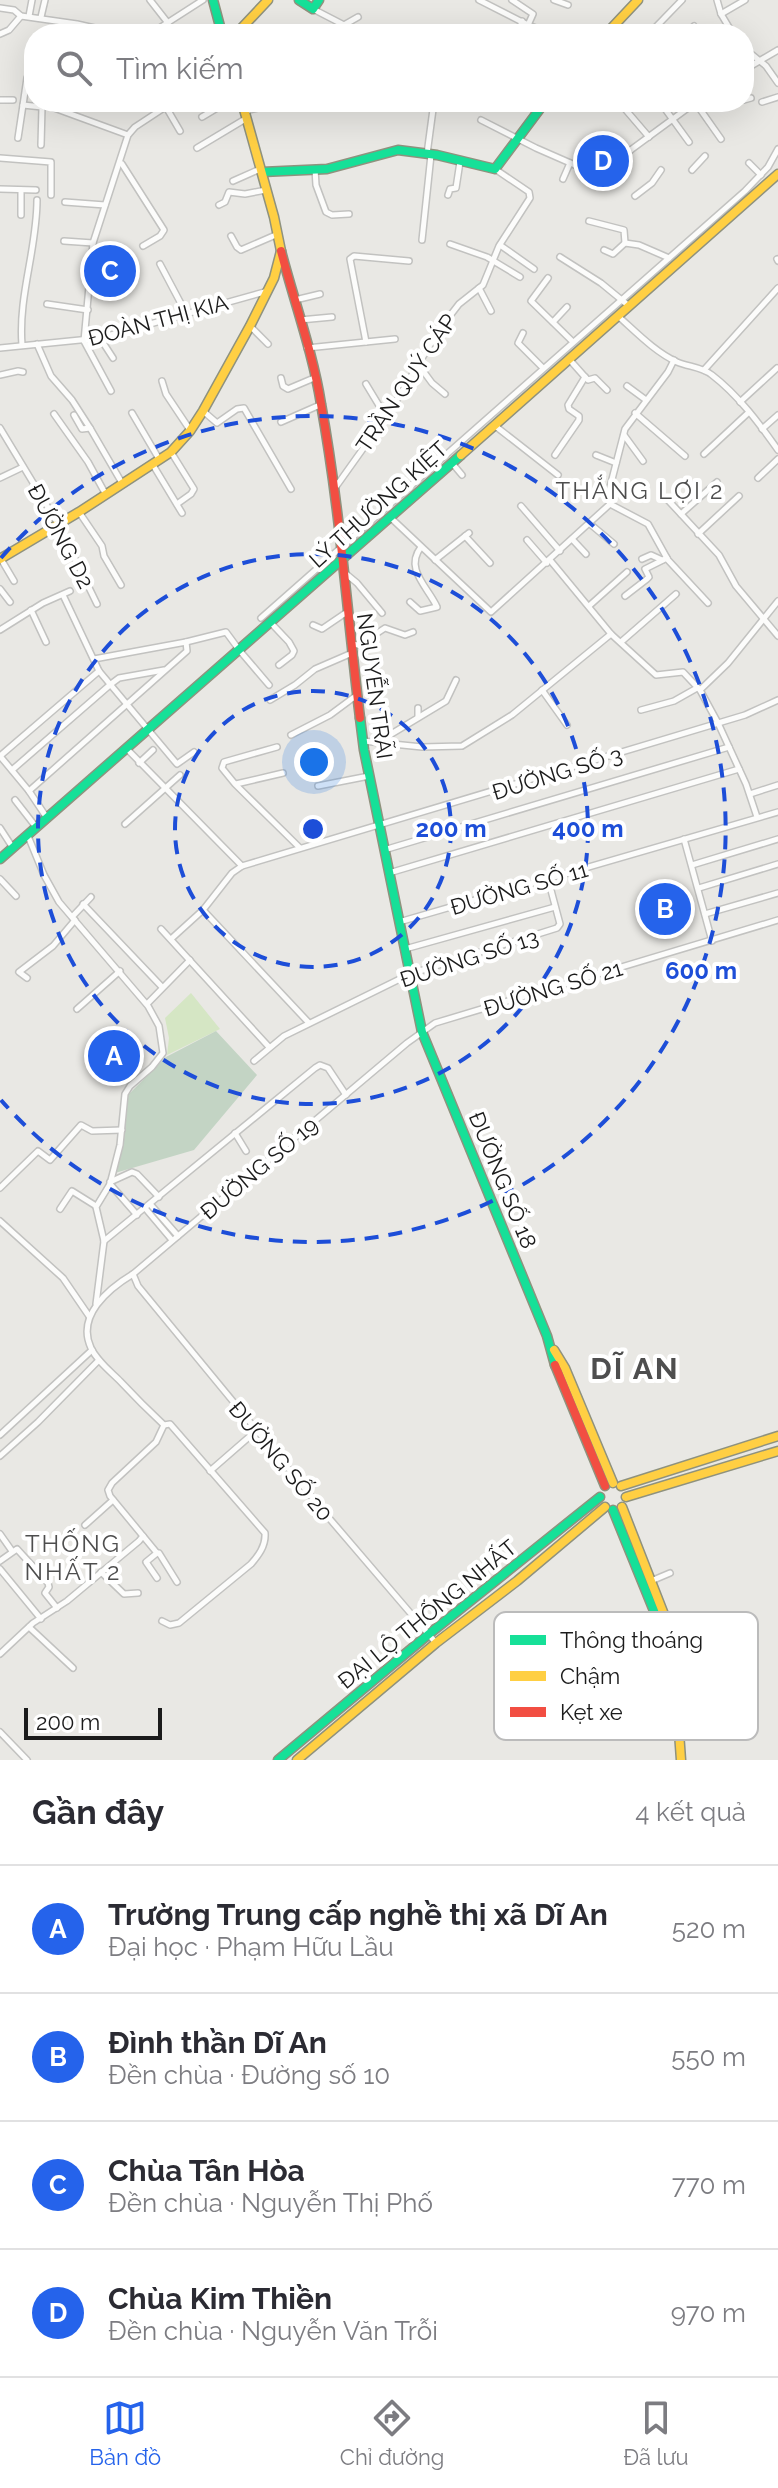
<!DOCTYPE html>
<html lang="vi">
<meta charset="utf-8">
<style>
:root{--surface:#fff;--page:#f7f7f7;--text:#2b2b33;--muted:#7c7c81;--line:#e1e1e2;--accent:#2563eb}
body{margin:0;font-family:Raleway,sans-serif;background:var(--page);color:var(--text)}
.scale{position:absolute;left:24px;bottom:20px;width:138px;box-sizing:border-box;padding-left:8px;border:4px solid #1b1b1b;border-top:0;font-size:22px;line-height:28px;white-space:nowrap;color:#1b1b1b;-webkit-text-stroke:6px #fff;paint-order:stroke}
.you{position:absolute;left:314px;top:762px;width:28px;height:28px;margin:-20px;border:6px solid #fff;border-radius:50%;background:#1a73e8;box-shadow:0 0 0 12px #1a73e833}
.badge{display:grid;place-items:center;width:52px;height:52px;border-radius:50%;background:var(--accent);color:#fff;font-size:26px;font-weight:700}
.pin{position:absolute;translate:-50% -50%;border:4px solid #fff;box-shadow:0 2px 8px #0006}
.list{margin:0;padding:0;list-style:none}
h2{display:flex;justify-content:space-between;align-items:center;height:104px;margin:0;padding:0 32px;font-size:34px}
h2 small{font-size:26px;font-weight:400;color:var(--muted)}
.list li{display:grid;grid-template-columns:52px 1fr auto;gap:24px;align-items:center;box-sizing:border-box;height:128px;padding:0 32px;border-top:2px solid var(--line)}
.list b{display:block;font-size:30px;white-space:nowrap}
.list p{margin:0;font-size:26px;white-space:nowrap;color:var(--muted)}
.list em{font-size:26px;font-style:normal;color:var(--muted)}
.icon{flex:none;width:44px;height:44px;fill:none;stroke:currentColor;stroke-width:2;stroke-linecap:round;stroke-linejoin:round}
.map{position:relative;flex:none;width:778px;height:1760px;overflow:hidden}
.search{position:absolute;background:var(--surface);box-shadow:0 8px 32px #0002;left:24px;right:24px;top:24px;height:88px;display:flex;align-items:center;gap:20px;box-sizing:border-box;padding:0 28px;border-radius:32px;color:var(--muted);font-size:30px}
.sheet{height:616px;background:var(--surface)}
nav{display:flex;justify-content:space-around;align-items:center;box-sizing:border-box;height:112px;border-top:2px solid var(--line);background:var(--surface);font-size:22px;color:var(--muted)}
nav a{display:grid;justify-items:center;gap:4px}
nav .on{color:var(--accent)}
.map>svg:first-child{display:block}
</style>
<div class="map">
<svg width="778" height="1760" viewBox="0 0 778 1760">
<rect width="100%" height="100%" fill="#e9e8e4"/>
<path fill="#d5e6c4" d="M191,993l29,36 -53,26 2,-17 -4,-20z"/>
<path fill="#c3d4c4" d="M216,1031l41,44 -63,75 -79,23 8,-37 4,-40 39,-39z"/>
<g fill="none" stroke-linecap="round" stroke-linejoin="round">
<g stroke="#c2c2c0" stroke-width="8">
<g id="street">
<path d="M150,0l18,23"/>
<path d="M479,0l49,25 24,9"/>
<path d="M512,0l21,14 -5,11"/>
<path d="M554,0l14,5"/>
<path d="M717,0l4,14 12,20"/>
<path d="M0,8l14,2 7,6 56,8 44,10"/>
<path d="M313,9l31,16 14,-8"/>
<path d="M721,14l24,-14"/>
<path d="M29,16l3,-16"/>
<path d="M41,17l4,-17"/>
<path d="M694,26l5,8"/>
<path d="M0,34l9,-4 12,-14"/>
<path d="M150,34l53,-34"/>
<path d="M518,34l4,-13"/>
<path d="M649,34l33,-34"/>
<path d="M744,48l22,18 12,17"/>
<path d="M744,70l34,-20"/>
<path d="M0,100h13"/>
<path d="M744,100l7,-2"/>
<path d="M204,102h1"/>
<path d="M619,102l30,35"/>
<path d="M660,102l29,40"/>
<path d="M695,102l26,37"/>
<path d="M732,102h6"/>
<path d="M762,102l16,-5"/>
<path d="M23,105l4,-27"/>
<path d="M166,107l14,24"/>
<path d="M245,111l30,-7"/>
<path d="M202,117l25,-15"/>
<path d="M481,120l55,28 64,28 32,-27 64,-47"/>
<path d="M18,138l5,-33 19,2"/>
<path d="M41,145l1,-38 4,-2 82,30"/>
<path d="M197,148l50,-30"/>
<path d="M427,154l7,-52"/>
<path d="M0,158l51,4v33"/>
<path d="M749,163l12,12"/>
<path d="M122,164l42,66 -4,6 -17,10"/>
<path d="M315,169l1,16 10,27 6,3 17,-1"/>
<path d="M692,170l13,-14"/>
<path d="M563,179l7,-16"/>
<path d="M233,181l27,-12"/>
<path d="M0,189l36,1"/>
<path d="M448,195l2,-6 6,-1 4,-26"/>
<path d="M635,196l17,-13 9,-13"/>
<path d="M65,202l40,3"/>
<path d="M219,205l6,-3 4,-10 16,2 21,-4"/>
<path d="M21,215v-25"/>
<path d="M589,221l35,9 1,13"/>
<path d="M231,236l6,11 4,3 37,-16"/>
<path d="M422,240l9,-85"/>
<path d="M64,241l29,2"/>
<path d="M450,244l37,13 33,20"/>
<path d="M500,245l34,24"/>
<path d="M604,250l9,4 12,-11 14,2 30,13"/>
<path d="M560,257l41,26 28,23"/>
<path d="M777,259l1,2"/>
<path d="M160,264l27,51"/>
<path d="M548,278l-17,23 42,41"/>
<path d="M479,288l12,23"/>
<path d="M295,300l25,-6"/>
<path d="M47,304l41,6"/>
<path d="M618,316c18,16 37,36 59,46 12,5 25,5 35,13 26,20 47,48 66,75"/>
<path d="M300,320l32,-3"/>
<path d="M553,322l14,-15"/>
<path d="M250,326l18,18"/>
<path d="M523,333l-5,10 25,25"/>
<path d="M100,338l13,20"/>
<path d="M366,342l-16,-83 4,-3 55,5"/>
<path d="M37,344l14,32 21,24 18,28"/>
<path d="M22,345c-4,-49 15,-96 15,-145"/>
<path d="M0,348l100,-10 168,-47"/>
<path d="M307,348l88,-9"/>
<path d="M569,359l16,18"/>
<path d="M418,364l14,19 13,11"/>
<path d="M704,370l74,-82"/>
<path d="M0,375l18,-4 5,1"/>
<path d="M585,377l3,3 7,-2 12,12"/>
<path d="M281,378l2,8 5,3 26,-11"/>
<path d="M162,381l4,13 24,36"/>
<path d="M366,384l20,33"/>
<path d="M627,386l19,14"/>
<path d="M111,391l-27,-50 9,-98 35,-108 7,-8 38,-25"/>
<path d="M740,402l37,-34"/>
<path d="M203,411l14,12 20,-14 7,-1 47,81"/>
<path d="M132,413l27,46"/>
<path d="M635,413l50,43"/>
<path d="M54,414l34,48 17,31"/>
<path d="M74,415l8,14 8,-1 32,55"/>
<path d="M281,422l41,-18"/>
<path d="M494,425l64,50"/>
<path d="M0,428l58,96 39,80"/>
<path d="M762,429l16,-14"/>
<path d="M624,435l19,26"/>
<path d="M171,452l23,37 -3,5 -14,10"/>
<path d="M704,454l45,-42"/>
<path d="M555,455l24,-35v-4l-10,-7 -1,-4 17,-28"/>
<path d="M596,455l20,8"/>
<path d="M452,463l10,12"/>
<path d="M153,465l29,48"/>
<path d="M0,478l23,-11"/>
<path d="M758,478l20,-19"/>
<path d="M335,488l57,-80 47,-78 20,-26 24,-19 16,-39 31,-48 -1,-6 -34,-23"/>
<path d="M666,498l53,57 17,31 42,50"/>
<path d="M610,504l-2,-6 2,-11 15,-58 43,-57 6,-12"/>
<path d="M610,504l38,20 20,36 40,43"/>
<path d="M521,506l39,45"/>
<path d="M79,512l23,34 2,10 17,29"/>
<path d="M681,514l36,-32"/>
<path d="M391,518l100,94 119,-108"/>
<path d="M589,523l25,21"/>
<path d="M698,534l41,-38"/>
<path d="M465,536l25,27"/>
<path d="M572,539l14,15"/>
<path d="M527,540l20,23"/>
<path d="M1,559l13,22"/>
<path d="M642,559l9,-4 11,5"/>
<path d="M435,560l34,-27"/>
<path d="M550,560l61,74 45,41 27,-3 17,18 18,33 28,61 11,33"/>
<path d="M345,573l12,10 25,30"/>
<path d="M0,589l10,13"/>
<path d="M63,595l36,76 78,93 17,-12"/>
<path d="M625,596l22,-17 2,-2 -4,-8 22,-11"/>
<path d="M410,602l10,9 17,-4c-9,-20 -33,-38 -16,-60"/>
<path d="M589,606l38,-34"/>
<path d="M31,610l15,32"/>
<path d="M261,618l484,-427 23,-24 10,-18"/>
<path d="M271,623l18,19 5,9 -2,4 -13,10"/>
<path d="M313,625l9,4 25,-17"/>
<path d="M0,630l43,-27 27,-12"/>
<path d="M186,642l40,-10 14,19 29,34"/>
<path d="M621,642l55,-48"/>
<path d="M351,644l8,1 26,-17 20,7 8,-3"/>
<path d="M542,690l25,35"/>
<path d="M700,690l28,-27 50,-62"/>
<path d="M270,700l25,-15 20,-16 37,-16"/>
<path d="M641,710l33,-9 23,-13"/>
<path d="M418,717v-9"/>
<path d="M291,735l39,-20 27,-20"/>
<path d="M363,741l59,6 40,-1 50,-31 99,-81"/>
<path d="M378,742l68,-41 10,-21"/>
<path d="M277,747l-53,15 -2,6 13,16 65,64"/>
<path d="M126,748l116,118"/>
<path d="M139,763l14,-13"/>
<path d="M12,770l99,-86 8,-6 45,-8"/>
<path d="M236,784l47,-11"/>
<path d="M318,786l51,-10"/>
<path d="M29,791l158,-140 -1,-9 -92,17"/>
<path d="M750,794l28,-9"/>
<path d="M15,800l21,27"/>
<path d="M47,818l-18,-27 -29,-35 99,-85"/>
<path d="M125,824l55,-49"/>
<path d="M0,828l13,20"/>
<path d="M28,836l16,39 15,27 89,104 11,20 4,27 -11,14 -22,19 -5,8 -5,51 -10,39 -14,23 8,34 -8,63"/>
<path d="M684,839l28,102"/>
<path d="M384,850l345,-103"/>
<path d="M692,865l86,-26"/>
<path d="M389,873l350,-104"/>
<path d="M0,879l16,17"/>
<path d="M699,888l79,-24"/>
<path d="M83,904l79,83"/>
<path d="M203,910l106,113"/>
<path d="M705,914l73,-21"/>
<path d="M72,917l19,-20"/>
<path d="M399,922l379,-110"/>
<path d="M161,929l108,118"/>
<path d="M171,939l32,-29 29,-37 10,-7 503,-151 33,-15"/>
<path d="M405,949l150,-42"/>
<path d="M27,978l-8,-6 34,-26 22,-26"/>
<path d="M147,1004l43,-44"/>
<path d="M77,1009l43,-38"/>
<path d="M254,1061l30,-25 126,-62 147,-46 3,-4 -12,-45"/>
<path d="M235,1133l11,18"/>
<path d="M110,1182l22,-10 5,2 22,23"/>
<path d="M110,1184l27,31"/>
<path d="M0,1188l38,-37 12,9 31,-35 11,6 30,-1"/>
<path d="M150,1204l28,32"/>
<path d="M145,1208l27,32"/>
<path d="M60,1209l12,-18 24,15"/>
<path d="M0,1221l63,57 26,38"/>
<path d="M104,1241l211,-173 5,-3 8,3 18,27"/>
<path d="M133,1274l5,12 191,232 107,125"/>
<path d="M0,1435l92,-85"/>
<path d="M0,1456l38,-34 61,-62"/>
<path d="M210,1471l46,-40"/>
<path d="M85,1525l28,-25"/>
<path d="M0,1534l12,17"/>
<path d="M157,1553l-11,9 11,16"/>
<path d="M0,1561l17,-12 31,34 1,4 -4,6 12,15"/>
<path d="M0,1569l41,50"/>
<path d="M101,1572l23,22 14,-1"/>
<path d="M651,1581l19,-8"/>
<path d="M177,1582l-18,-29h-2l-47,-57 -2,-6 4,-7 44,-41 8,-17c-15,-14 -30,-29 -44,-44 -10,-10 -23,-20 -29,-33 -15,-32 17,-59 42,-74l274,-231 28,-20 343,-103"/>
<path d="M162,1621l8,4 9,-2 72,-59c7,-8 15,-18 14,-31l-95,-109 -6,1"/>
<path d="M29,1627l44,41"/>
<path d="M0,1654l33,-31 34,-22 72,-60 4,-5"/>
<path d="M0,1732l27,28"/>
</g>
</g>
<g stroke="#8f927e" stroke-width="11">
<g id="fast">
<path d="M213,0l9,34"/>
<path d="M299,0l14,9 6,-9"/>
<path d="M262,172l65,-3 71,-19 39,5 58,14 50,-67"/>
<path d="M360,718l4,32 58,282 125,304 8,29"/>
<path d="M0,859l461,-404"/>
<path d="M613,1510l50,123 9,12"/>
<path d="M278,1760l151,-126 171,-137"/>
</g>
</g>
<g stroke="#8f927e" stroke-width="11">
<g id="slow">
<path d="M236,34l32,-34"/>
<path d="M606,34l32,-34"/>
<path d="M461,455l317,-281"/>
<path d="M0,559l79,-47 92,-60 19,-21 13,-20 47,-85 24,-48 7,-27 -7,-34 -32,-115"/>
<path d="M554,1350l11,18 48,115"/>
<path d="M621,1486l157,-50"/>
<path d="M626,1497l152,-46"/>
<path d="M622,1507l50,128 9,125"/>
<path d="M297,1760l139,-117 81,-62 88,-74"/>
</g>
</g>
<g stroke="#8f927e" stroke-width="11">
<g id="jam">
<path d="M281,251c13,50 32,102 40,153 19,104 26,209 39,314"/>
<path d="M555,1365l50,121"/>
</g>
</g>
<use href="#street" stroke="#fcfcfb" stroke-width="5"/>
<use href="#fast" stroke="#16e098" stroke-width="8"/>
<use href="#slow" stroke="#ffcf43" stroke-width="8"/>
<use href="#jam" stroke="#f24e42" stroke-width="8"/>
</g>
<g fill="none" stroke="#1d4ed8" stroke-width="4" stroke-dasharray="14 10">
<circle cx="313" cy="829" r="138"/>
<circle cx="313" cy="829" r="275"/>
<path d="M1 558A413 413 0 1 1 1 1100"/>
</g>
<g text-anchor="middle" stroke-width="8" stroke-linejoin="round" paint-order="stroke">
<g font-size="22" fill="#1b1b1b" stroke="#fff">
<text transform="translate(158 320) rotate(-15)" y="8">ĐOÀN THỊ KIA</text>
<text transform="translate(406 383) rotate(-56)" y="8">TRẦN QUÝ CÁP</text>
<text transform="translate(378 504) rotate(-42)" y="8">LÝ THƯỜNG KIỆT</text>
<text transform="translate(61 536) rotate(62)" y="8">ĐƯỜNG D2</text>
<text transform="translate(375 686) rotate(82)" y="8">NGUYỄN TRÃI</text>
<text transform="translate(557 773) rotate(-17)" y="8">ĐƯỜNG SỐ 3</text>
<text transform="translate(519 888) rotate(-16)" y="8">ĐƯỜNG SỐ 11</text>
<text transform="translate(469 958) rotate(-18)" y="8">ĐƯỜNG SỐ 13</text>
<text transform="translate(553 988) rotate(-17)" y="8">ĐƯỜNG SỐ 21</text>
<text transform="translate(259 1168) rotate(-40)" y="8">ĐƯỜNG SỐ 19</text>
<text transform="translate(503 1180) rotate(68)" y="8">ĐƯỜNG SỐ 18</text>
<text transform="translate(281 1461) rotate(50)" y="8">ĐƯỜNG SỐ 20</text>
<text transform="translate(427 1614) rotate(-39)" y="8">ĐẠI LỘ THỐNG NHẤT</text>
</g>
<g font-size="24" letter-spacing="2" fill="#4e4e4e" stroke="#fff">
<text x="640" y="499">THẮNG LỢI 2</text>
<text x="73" y="1552">THỐNG<tspan x="73" dy="28">NHẤT 2</tspan></text>
</g>
<g font-size="30" font-weight="bold" letter-spacing="2" fill="#4e4e4e" stroke="#fff">
<text x="635" y="1379">DĨ AN</text>
</g>
</g>
<rect x="494" y="1612" width="264" height="128" rx="12" fill="#fff" stroke="#bbb" stroke-width="2"/>
<rect x="510" y="1635" width="36" height="10" fill="#16e098"/>
<rect x="510" y="1671" width="36" height="10" fill="#ffcf43"/>
<rect x="510" y="1707" width="36" height="10" fill="#f24e42"/>
<g font-size="22" fill="#1b1b1b">
<text x="560" y="1648">Thông thoáng</text>
<text x="560" y="1684">Chậm</text>
<text x="560" y="1720">Kẹt xe</text>
</g>
<circle cx="313" cy="829" r="12" fill="#1d4ed8" stroke="#fff" stroke-width="4"/>
<g font-size="24" text-anchor="middle" font-weight="bold" fill="#1d4ed8" stroke="#fff" stroke-width="8" stroke-linejoin="round" paint-order="stroke">
<text x="451" y="837">200 m</text>
<text x="588" y="837">400 m</text>
<text x="701" y="979">600 m</text>
</g>
</svg>
<div class="scale">200 m</div>
<div class="you"></div>
<div class="pin badge" style="left:114px;top:1056px">A</div>
<div class="pin badge" style="left:665px;top:909px">B</div>
<div class="pin badge" style="left:110px;top:271px">C</div>
<div class="pin badge" style="left:603px;top:161px">D</div>
<div class="search"><svg class="icon" aria-label="search" viewBox="0 0 24 24"><circle cx="10" cy="10" r="6"/><path d="M15 15l6 6"/></svg>Tìm kiếm</div>
</div>
<section class="sheet">
<h2>Gần đây<small>4 kết quả</small></h2>
<ul class="list">
<li><span class="badge">A</span><div><b>Trường Trung cấp nghề thị xã Dĩ An</b><p>Đại học · Phạm Hữu Lầu</p></div><em>520 m</em></li>
<li><span class="badge">B</span><div><b>Đình thần Dĩ An</b><p>Đền chùa · Đường số 10</p></div><em>550 m</em></li>
<li><span class="badge">C</span><div><b>Chùa Tân Hòa</b><p>Đền chùa · Nguyễn Thị Phố</p></div><em>770 m</em></li>
<li><span class="badge">D</span><div><b>Chùa Kim Thiền</b><p>Đền chùa · Nguyễn Văn Trỗi</p></div><em>970 m</em></li>
</ul>
</section>
<nav>
<a class="on"><svg class="icon" aria-label="map" viewBox="0 0 24 24"><path d="M3 6l6-2 6 2 6-2v14l-6 2-6-2-6 2zM9 4v14M15 6v14"/></svg>Bản đồ</a>
<a><svg class="icon" aria-label="directions" viewBox="0 0 24 24"><path d="M12 3l9 9-9 9-9-9zM9 14v-3h6M13 9l2 2-2 2"/></svg>Chỉ đường</a>
<a><svg class="icon" aria-label="saved" viewBox="0 0 24 24"><path d="M7 4h10v16l-5-4-5 4z"/></svg>Đã lưu</a>
</nav>
